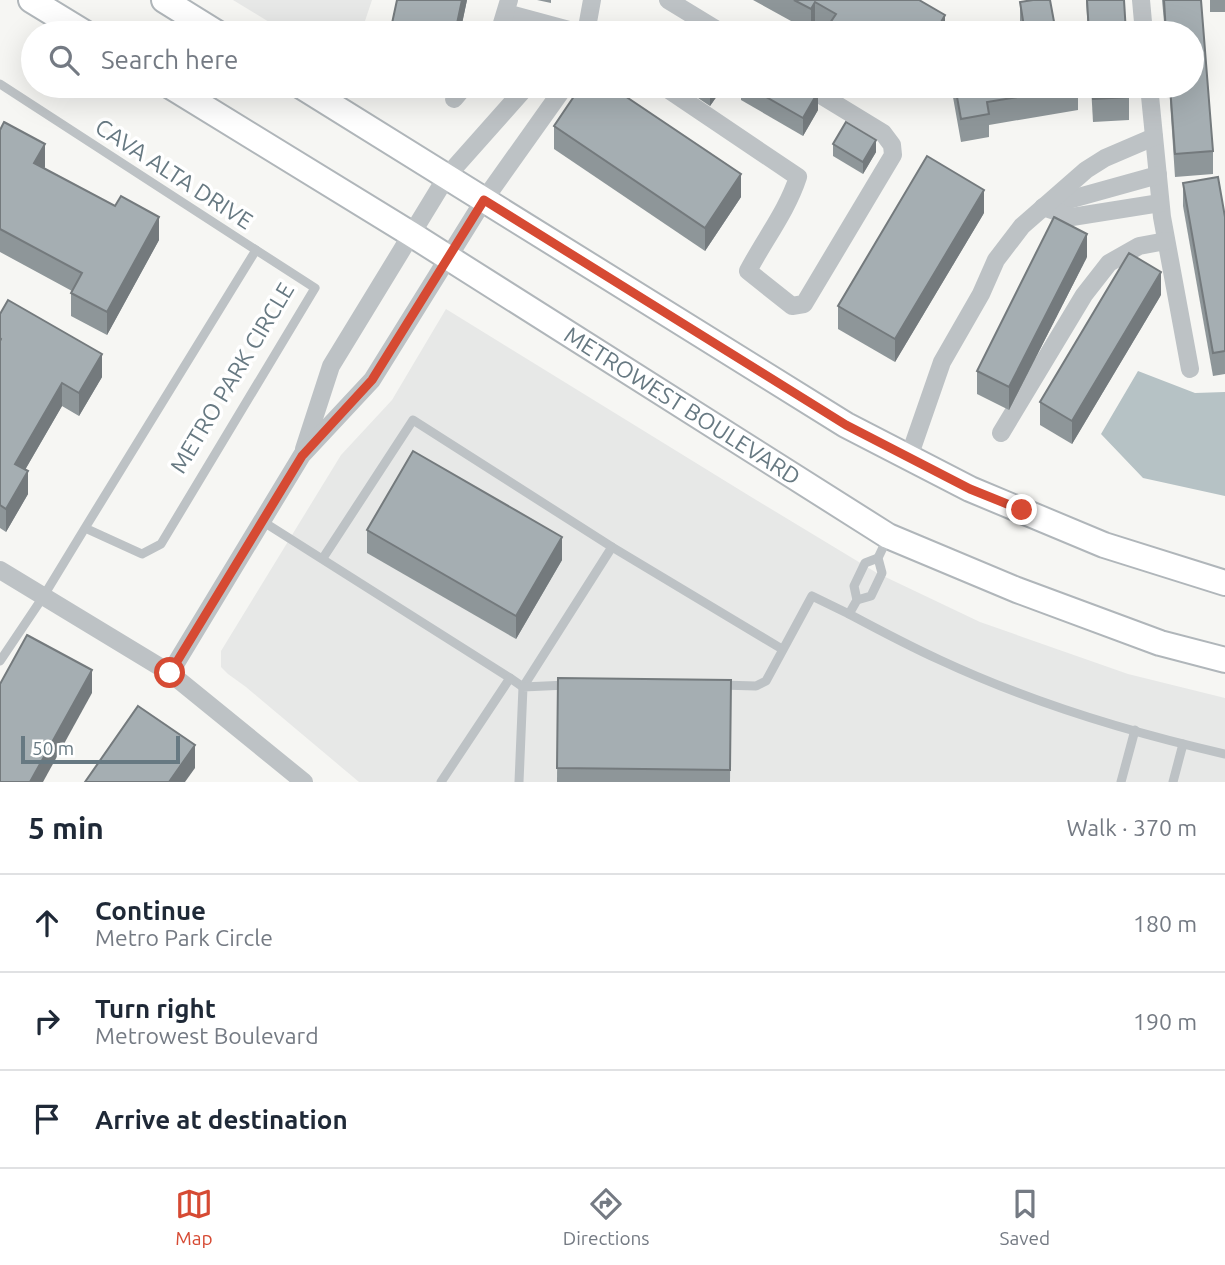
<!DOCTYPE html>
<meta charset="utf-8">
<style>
:root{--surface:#fff;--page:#f2f2f3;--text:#1f2937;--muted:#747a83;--line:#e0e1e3;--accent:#d64a33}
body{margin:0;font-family:Ubuntu,sans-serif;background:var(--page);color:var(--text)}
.scale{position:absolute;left:21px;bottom:18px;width:159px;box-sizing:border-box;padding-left:7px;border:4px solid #677982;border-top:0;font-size:19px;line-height:24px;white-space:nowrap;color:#677982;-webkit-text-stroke:5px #fff;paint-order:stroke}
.stop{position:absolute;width:21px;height:21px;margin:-16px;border:5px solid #d64a33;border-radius:50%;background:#fff}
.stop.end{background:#d64a33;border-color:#fff;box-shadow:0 2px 7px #0008}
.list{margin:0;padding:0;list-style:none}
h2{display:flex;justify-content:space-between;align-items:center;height:91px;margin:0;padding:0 28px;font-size:30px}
h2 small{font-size:23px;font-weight:400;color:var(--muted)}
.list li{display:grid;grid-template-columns:46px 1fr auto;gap:21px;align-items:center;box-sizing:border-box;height:98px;padding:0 28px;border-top:2px solid var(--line)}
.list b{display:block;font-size:26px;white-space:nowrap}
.list p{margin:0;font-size:23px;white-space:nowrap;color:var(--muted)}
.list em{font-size:23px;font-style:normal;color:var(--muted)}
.icon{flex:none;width:38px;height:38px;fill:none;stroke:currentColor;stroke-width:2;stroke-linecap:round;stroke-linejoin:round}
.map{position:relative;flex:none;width:1225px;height:782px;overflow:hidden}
.search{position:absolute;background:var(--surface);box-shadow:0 7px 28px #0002;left:21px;right:21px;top:21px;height:77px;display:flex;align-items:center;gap:18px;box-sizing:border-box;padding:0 24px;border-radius:38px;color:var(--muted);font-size:26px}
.sheet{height:385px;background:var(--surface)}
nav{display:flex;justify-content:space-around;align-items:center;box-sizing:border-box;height:98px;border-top:2px solid var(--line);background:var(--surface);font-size:19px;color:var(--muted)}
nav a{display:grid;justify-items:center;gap:4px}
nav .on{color:var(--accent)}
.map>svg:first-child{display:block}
</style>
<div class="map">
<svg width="1225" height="782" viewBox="0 0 1225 782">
<rect width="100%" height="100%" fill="#f6f6f3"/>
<g fill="#e7e8e7">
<path d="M233,0h139l-11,33h-74z"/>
<path d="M446,309l302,186 129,78 103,49 148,52 97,24v84h-866l-113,-95 -18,-13 -7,-7v-16l120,-196 51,-55z"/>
</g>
<path fill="#b6c2c5" d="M1138,371l57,22 30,-1v104l-82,-18 -42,-44z"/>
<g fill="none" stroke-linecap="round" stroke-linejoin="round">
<g stroke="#b0b6ba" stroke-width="28">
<g id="secondary">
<path d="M31,0l54,33"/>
<path d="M164,0l53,33"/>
<path id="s1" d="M170,86l241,148 477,302 129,54 143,53 65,17"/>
<path d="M301,86l545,339 124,64 134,56 121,38"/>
</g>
</g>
<g stroke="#bdc2c5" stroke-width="9">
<path d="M0,84l256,166"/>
<path d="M262,521l248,157"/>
<path d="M323,558l90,-138 199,127 170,102"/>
<path d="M878,558l-13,5 -11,23 3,14 -8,14c30,16 60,32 91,46 90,42 188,72 285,94"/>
<path d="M857,600l14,-4 11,-23 -4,-15 10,-21"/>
<path d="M0,661l43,-64 42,-69 57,26 19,-10 154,-256 -59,-38 -171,278"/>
<path d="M721,685l35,1 10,-5 46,-85 37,18"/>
<path d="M441,782l69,-104 13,9 89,-140"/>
<path d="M519,782l4,-95 44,-2"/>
<path d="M1121,782l14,-52"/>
<path d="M1173,782l10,-38"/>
</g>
<g stroke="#bdc2c5" stroke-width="18">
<path d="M668,0l54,33"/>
<path d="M1141,0l3,33"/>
<path d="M506,13l74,20"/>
<path d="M499,33l10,-33"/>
<path d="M586,33l6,-33"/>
<path d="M663,86l135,91c-11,34 -34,63 -50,94l44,35 12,-2 89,-149 -1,-10 -9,-12 -77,-47"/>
<path d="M1149,86l13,131 28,152"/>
<path d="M454,99l11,-13"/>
<path d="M1050,205l108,-30"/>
<path d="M1043,207l29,10 88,-14"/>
<path d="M1001,433l83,-138 25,-32 30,-17 27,-5"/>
<path d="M304,449l27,-83 116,-190 80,-90"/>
<path d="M909,457l33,-95 39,-68 15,-34 26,-34 64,-56 19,-12 49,-21"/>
<path d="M0,570l170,103 134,109"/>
<path d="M170,673l132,-218 70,-75 112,-180 81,-114"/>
</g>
<use href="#secondary" stroke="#fff" stroke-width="24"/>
</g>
<g fill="#8e9699">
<path d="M467,0l-7,33h-69v-5z"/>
<path d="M537,0h14v3z"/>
<path d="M753,0h166l26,33h-117l-13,-8 -4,7z"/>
<path d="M1086,0h38l2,33h-38z"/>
<path d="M1162,0h39l12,151v23l-38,3 -6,-91h23v-53h-27z"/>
<rect x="1210" y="0" width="15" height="12"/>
<path d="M1020,2l35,25 14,6h-48l-1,-8z"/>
<path d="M680,86h44l-14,20z"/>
<path d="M741,86h66l11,24 -15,26 -62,-36z"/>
<path d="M894,86h24l-5,10z"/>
<path d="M951,86h127v24l-89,15v12l-28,5z"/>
<path d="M1091,86h38v34l-36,2z"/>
<path d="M554,126l187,71 -36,54 -151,-102z"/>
<path d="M0,130l45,37 -1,1 115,72 -52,95 -36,-19v-23l1,-2 -72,-39z"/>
<path d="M833,144l43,8 -13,22 -30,-18z"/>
<path d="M1183,183l42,34v157l-12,2 -30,-170z"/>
<path d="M984,213l-89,149 -57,-33v-23z"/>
<path d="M1087,257l-78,153 -32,-16v-23z"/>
<path d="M1161,295l-89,149 -32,-19v-23z"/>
<path d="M0,314l102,63 -23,39 -17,-10 -37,64 3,24 -22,38 -6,-4z"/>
<path d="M367,530l195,30 -46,79 -149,-86z"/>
<path d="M558,678l173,2 -1,102h-173z"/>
</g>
<g fill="#747a7d">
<path d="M462,0h5l-7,33h-5z"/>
<path d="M815,2v23l-4,7v-23z"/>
<path d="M945,15v18h-10z"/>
<path d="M716,86h8l-14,20v-12z"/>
<path d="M913,86h5l-5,10z"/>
<path d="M818,92v18l-15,26v-18z"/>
<path d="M876,140v12l-13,22v-12z"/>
<path d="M45,144v23l-11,19v-23z"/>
<path d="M741,174v23l-36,54v-23z"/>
<path d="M984,190v23l-89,149v-23z"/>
<path d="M159,217v23l-52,95v-23z"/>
<path d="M1087,234v23l-78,153v-23z"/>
<path d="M1161,272v23l-89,149v-23z"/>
<path d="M102,354v23l-23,39v-23z"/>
<path d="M62,383v23l-47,81v-23z"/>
<path d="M28,471v23l-22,38v-23z"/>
<path d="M562,537v23l-46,79v-23z"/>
<path d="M92,670v23l-49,89h-13z"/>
<path d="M195,745v23l-10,14h-16z"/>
</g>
<g fill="#a5aeb2" stroke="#747a7d" stroke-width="2">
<path d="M397,0h65l-7,33h-39l-25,-5z"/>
<path d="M794,0h125l26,15 -10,18h-94l-13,-7 8,-12 -21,-12 -4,7z"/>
<path d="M1033,0h17l5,27 13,-3 1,9h-44l-5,-31z"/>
<path d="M1087,0h37l2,33h-37z"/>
<path d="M1164,0h37l12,151 -38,3 -5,-68h22v-53h-26z"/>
<path d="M581,86h29l131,88 -36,54 -151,-102z"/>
<path d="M698,86h18l-6,8z"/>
<path d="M747,86h60l11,6 -15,26z"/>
<path d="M955,86h123v1l-91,15 2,12 -28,5z"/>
<path d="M1092,86h37v11l-36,2z"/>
<path d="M4,122l41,22 -11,19 81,43 6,-10 38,21 -52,95 -36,-19 11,-20 -82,-44v-99z"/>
<path d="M846,122l30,18 -13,22 -30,-18z"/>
<path d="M927,156l57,34 -89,149 -57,-33z"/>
<path d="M1218,177l7,40v134l-12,2 -30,-170z"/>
<path d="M1054,217l33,17 -78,153 -32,-16z"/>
<path d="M1129,253l32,19 -89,149 -32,-19z"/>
<path d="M8,300l94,54 -23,39 -17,-10 -47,81 13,7 -22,38 -6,-4v-164l1,-2 -1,-1v-24z"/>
<path d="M413,451l149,86 -46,79 -149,-86z"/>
<path d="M27,635l65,35 -62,112h-30v-98z"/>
<path d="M558,678l173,2 -1,90 -173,-2z"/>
<path d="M138,706l57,39 -26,37h-84z"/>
</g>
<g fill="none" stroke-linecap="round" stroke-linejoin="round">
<path stroke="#d64a33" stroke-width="9" d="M170,673l132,-217 70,-76 112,-180 362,225 124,64 52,21"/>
</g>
<g text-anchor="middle" stroke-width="7" stroke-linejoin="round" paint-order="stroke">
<g font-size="23" fill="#677982" stroke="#fff">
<text transform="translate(174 174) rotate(33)" y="8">CAVA ALTA DRIVE</text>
<text transform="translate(232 378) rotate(-59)" y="8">METRO PARK CIRCLE</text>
<text dy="8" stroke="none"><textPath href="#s1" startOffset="604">METROWEST BOULEVARD</textPath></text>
</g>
</g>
</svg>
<div class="scale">50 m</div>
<div class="stop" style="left:170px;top:673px"></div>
<div class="stop end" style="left:1022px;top:510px"></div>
<div class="search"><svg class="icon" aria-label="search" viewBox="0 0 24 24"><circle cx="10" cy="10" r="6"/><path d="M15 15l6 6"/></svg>Search here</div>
</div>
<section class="sheet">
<h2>5 min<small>Walk · 370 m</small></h2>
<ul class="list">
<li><svg class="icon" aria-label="ahead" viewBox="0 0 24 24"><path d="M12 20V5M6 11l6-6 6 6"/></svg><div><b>Continue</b><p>Metro Park Circle</p></div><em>180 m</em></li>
<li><svg class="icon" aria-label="right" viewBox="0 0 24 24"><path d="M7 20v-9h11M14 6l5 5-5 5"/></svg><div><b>Turn right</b><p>Metrowest Boulevard</p></div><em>190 m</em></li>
<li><svg class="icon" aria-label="arrive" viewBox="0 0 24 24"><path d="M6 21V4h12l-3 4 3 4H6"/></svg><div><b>Arrive at destination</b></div></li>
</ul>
</section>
<nav>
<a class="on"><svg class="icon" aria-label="map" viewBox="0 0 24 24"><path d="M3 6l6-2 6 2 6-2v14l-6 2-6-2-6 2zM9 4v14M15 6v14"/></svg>Map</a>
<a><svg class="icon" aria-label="directions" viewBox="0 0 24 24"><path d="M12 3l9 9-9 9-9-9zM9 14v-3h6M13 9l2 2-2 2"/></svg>Directions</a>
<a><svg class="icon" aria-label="saved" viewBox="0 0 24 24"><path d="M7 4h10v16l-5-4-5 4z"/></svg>Saved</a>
</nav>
